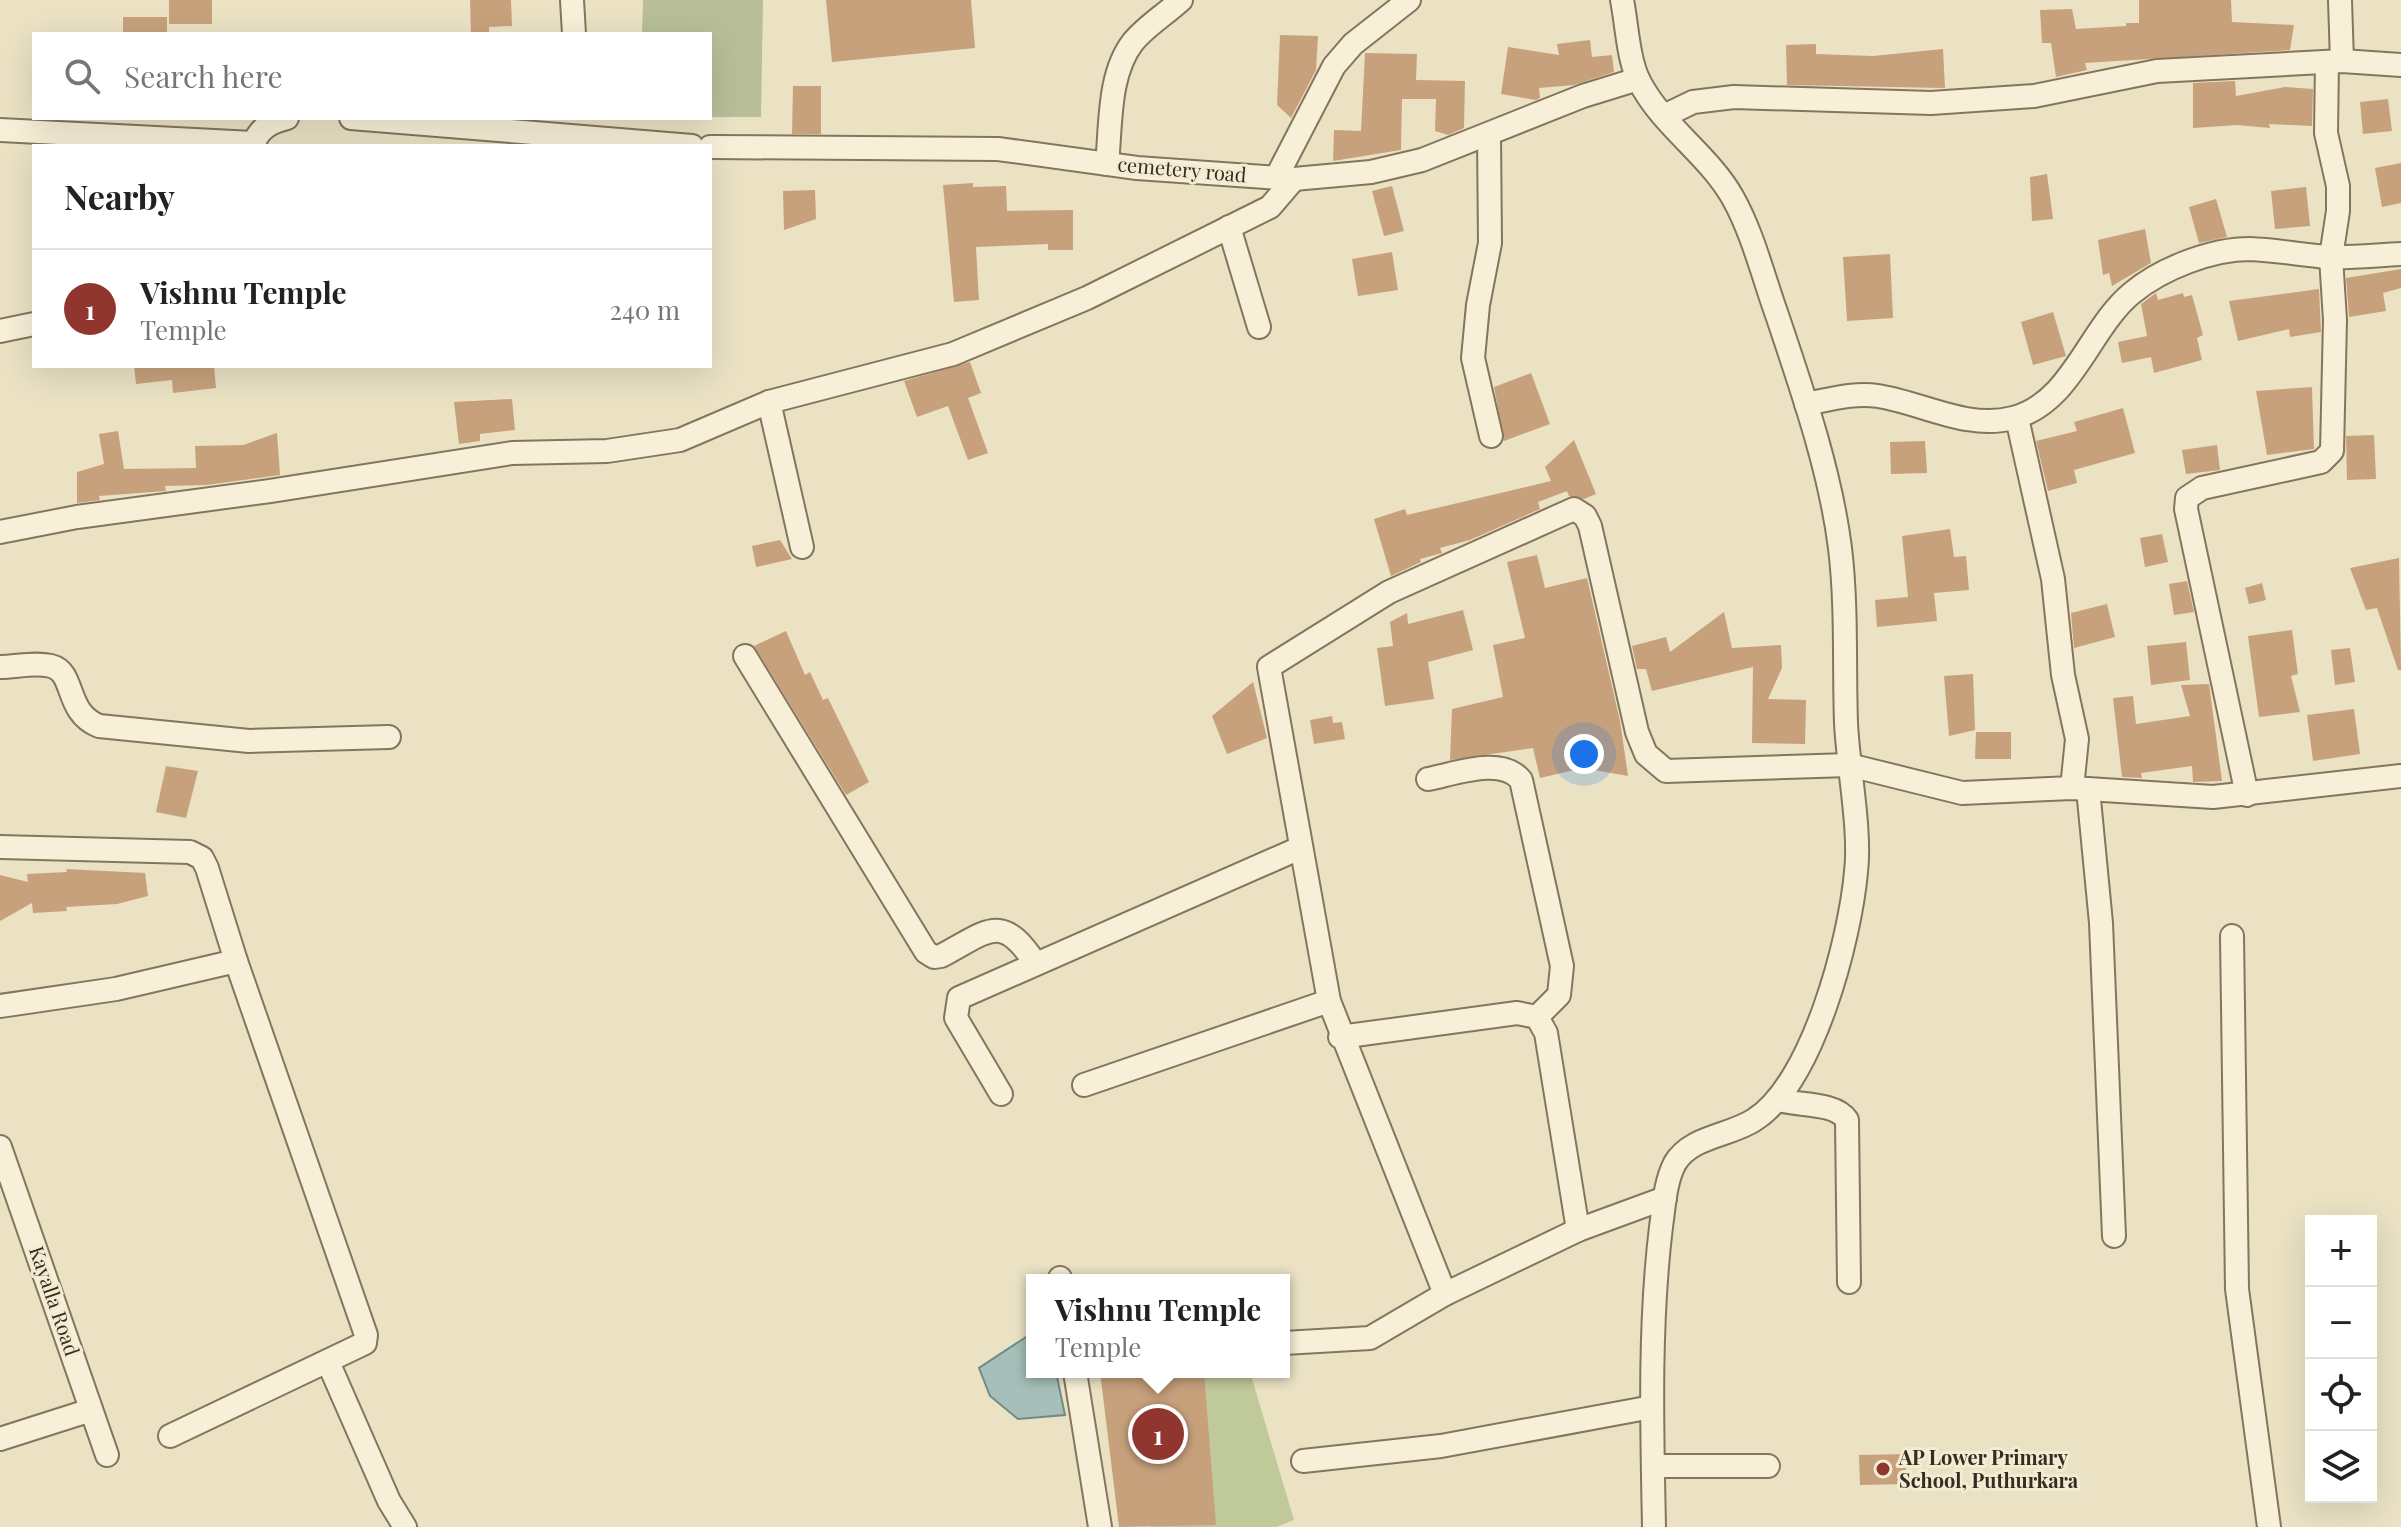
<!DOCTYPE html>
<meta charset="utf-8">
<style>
:root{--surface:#fff;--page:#f2f2f2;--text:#222;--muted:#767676;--line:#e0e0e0;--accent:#90362f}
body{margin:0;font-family:"Playfair Display",serif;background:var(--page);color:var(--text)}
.controls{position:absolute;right:24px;bottom:24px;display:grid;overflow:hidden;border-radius:0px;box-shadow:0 8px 32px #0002}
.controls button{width:72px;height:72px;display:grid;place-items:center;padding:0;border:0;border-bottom:2px solid var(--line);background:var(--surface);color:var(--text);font:40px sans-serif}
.you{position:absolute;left:1584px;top:754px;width:28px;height:28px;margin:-20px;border:6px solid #fff;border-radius:50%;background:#1a73e8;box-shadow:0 0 0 12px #1a73e833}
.badge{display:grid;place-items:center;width:52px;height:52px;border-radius:50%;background:var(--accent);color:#fff;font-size:26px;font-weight:700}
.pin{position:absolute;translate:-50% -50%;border:4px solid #fff;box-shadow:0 2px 8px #0006}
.popup{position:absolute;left:1026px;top:1274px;width:264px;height:104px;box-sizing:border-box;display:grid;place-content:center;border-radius:0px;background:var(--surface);filter:drop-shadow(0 2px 6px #0005);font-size:26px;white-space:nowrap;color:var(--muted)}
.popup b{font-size:30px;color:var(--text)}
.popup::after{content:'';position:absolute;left:50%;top:100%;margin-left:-16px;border:16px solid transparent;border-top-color:var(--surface)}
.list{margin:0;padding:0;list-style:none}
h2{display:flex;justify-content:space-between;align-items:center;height:104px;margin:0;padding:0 32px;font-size:34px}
h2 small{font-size:26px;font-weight:400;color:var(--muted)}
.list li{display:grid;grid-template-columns:52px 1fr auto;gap:24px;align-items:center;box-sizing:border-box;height:120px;padding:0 32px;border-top:2px solid var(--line)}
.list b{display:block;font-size:30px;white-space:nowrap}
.list p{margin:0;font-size:26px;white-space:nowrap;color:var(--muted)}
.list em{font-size:26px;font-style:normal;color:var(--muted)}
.icon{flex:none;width:44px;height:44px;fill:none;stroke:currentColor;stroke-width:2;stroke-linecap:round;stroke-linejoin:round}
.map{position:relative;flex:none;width:2401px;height:1527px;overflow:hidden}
.search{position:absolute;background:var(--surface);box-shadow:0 8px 32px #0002;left:32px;top:32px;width:680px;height:88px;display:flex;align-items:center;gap:20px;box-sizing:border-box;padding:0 28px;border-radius:0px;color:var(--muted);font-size:30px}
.panel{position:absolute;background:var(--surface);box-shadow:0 8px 32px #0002;left:32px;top:144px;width:680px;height:224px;border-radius:0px}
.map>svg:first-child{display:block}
</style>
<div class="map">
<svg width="2401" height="1527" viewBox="0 0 2401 1527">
<rect width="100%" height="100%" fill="#ebe2c4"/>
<path fill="#c0c999" d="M1153,1372h97l44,148 -18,7h-126l-6,-47z"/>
<path fill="#b7be98" d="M643,0h120l-2,117h-51v-83h-68z"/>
<path fill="#a6bfb9" stroke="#6d8c87" stroke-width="2" d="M1026,1337l6,7v28h24l9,43 -47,4 -28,-23 -11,-28z"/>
<g fill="#c7a17c">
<rect x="169" y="0" width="43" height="24"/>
<path d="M470,0h41l1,26 -23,1v6l-18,1z"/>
<path d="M826,0h145l4,48 -143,14z"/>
<path d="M2139,0h92l1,22 62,3 -4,25 -205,13 2,7 -31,7 -5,-34h-9l-2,-33 32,-1 4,20 50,-3v-3h13z"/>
<rect x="123" y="17" width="44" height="17"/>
<path d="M1280,35l38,1 -2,34 -25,48 -14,-13z"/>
<path d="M1590,40l2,17 20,-2 2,17 -40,13 -35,3 1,10 -4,2 -35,-6 7,-47 51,8 -2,-11z"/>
<path d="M1816,44v10l57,2 70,-7 2,39 -158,-3 -1,-40z"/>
<path d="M1365,53l52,1 -1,26 49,1 -1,47 -16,7 -13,-4 1,-32h-34l-1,51 -68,11 1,-31 27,1z"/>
<path d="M2235,81l1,15 49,-9 28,2 -1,37 -43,-2 1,4 -33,-3 -44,3v-45z"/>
<path d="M793,86h28v48h-29z"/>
<path d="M2388,99l4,32 -29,3 -3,-32z"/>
<path d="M2401,163v40l-19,4 -7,-39z"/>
<path d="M2047,174l6,45 -21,2 -2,-44z"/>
<path d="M973,183v4l33,-1 1,25 66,-1v40h-25v-6l-72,3 3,53 -25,2 -11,-117z"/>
<path d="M1392,186l12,45 -20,5 -12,-45z"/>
<path d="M2306,187l4,39 -35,3 -4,-38z"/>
<path d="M815,190l1,29 -32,11 -1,-39z"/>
<path d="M2216,199l11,38 -28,6 -10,-36z"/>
<path d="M2145,229l6,34 -39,23 -3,-13 -6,2 -5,-35z"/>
<path d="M1392,252l6,38 -40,6 -6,-37z"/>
<path d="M1890,254l3,64 -46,3 -4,-64z"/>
<path d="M2401,269v19l-18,5 3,18 -37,6 -3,-39z"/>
<path d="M2319,289l2,43 -31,5 -1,-8 -51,12 -9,-40z"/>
<path d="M2156,293l2,7 25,-7 1,4 8,-2 11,40 -6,3 5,22 -48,13 -3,-16 -29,6 -4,-21 29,-6 -6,-32z"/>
<path d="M2053,312l13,44 -33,9 -12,-43z"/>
<path d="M970,362l11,31 -13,5 20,55 -20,7 -20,-54 -31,11 -13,-36z"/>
<path d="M134,366h80l2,22 -43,5 -1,-13 -36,4z"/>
<path d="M1531,373l19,51 -46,17 -10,-54z"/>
<path d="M2312,387l2,62 -47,6 -11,-64z"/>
<path d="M512,399l3,31 -35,4v7l-21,3 -5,-42z"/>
<path d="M2123,408l12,45 -61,17 3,13 -29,8 -12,-50 41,-10 -3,-9z"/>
<path d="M118,431l6,38 72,-1 -1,-22 48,-1 34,-12 3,42 -73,10 -42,1 1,5 -67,5 1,4 -23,3v-31l27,-8 -5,-30z"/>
<path d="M2374,435l2,44 -29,1 -1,-44z"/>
<path d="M1574,440l22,54 -12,5 -15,-3 -2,-5 -29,11 2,7 -70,31 -30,8 2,5 -22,6 1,3 -30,14 -17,-57 31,-10 2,6 144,-34 -6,-14z"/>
<path d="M1925,441l2,32 -36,1 -1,-32z"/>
<path d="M2217,445l3,25 -34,4 -4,-24z"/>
<path d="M1950,529l4,28 12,-1 3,34 -35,3 3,28 -60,6 -2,-27 33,-3 -6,-61z"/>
<path d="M2162,534l6,28 -23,5 -5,-29z"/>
<path d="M780,540l12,19 -36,8 -4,-21z"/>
<path d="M1537,555l8,33 42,-10 33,143 8,55 -45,-8 -43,10 -7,-30 -83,12 2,-51 51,-12 -10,-52 32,-7 -18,-76z"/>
<path d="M2399,558l2,112h-3l-21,-62 -11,2 -16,-42z"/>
<path d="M2187,581l7,31 -20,3 -5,-31z"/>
<path d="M2262,583l4,17 -17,4 -4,-16z"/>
<path d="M2107,604l8,33 -41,11 -3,-35z"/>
<path d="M1463,610l10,40 -45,12 6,37 -49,7 -8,-58 16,-2 -3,-24 17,-9 1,11z"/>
<path d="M1724,612l8,36 49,-3 1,23 -14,31 38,1 -1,44 -53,-1 1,-76 -101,24 -6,-22h-9l-5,-23 34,-9 4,15z"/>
<path d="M2292,630l6,44 -7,2 9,36 -41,5 -11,-81z"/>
<path d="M786,631l19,44 5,-3 13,28 5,-2 41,84 -23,13 -92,-149z"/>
<path d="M2186,642l4,38 -39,5 -4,-39z"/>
<path d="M2350,648l5,34 -20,3 -4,-35z"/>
<path d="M1973,674l2,56 -26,6 -5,-60z"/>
<path d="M1253,682l14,56 -40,16 -15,-38z"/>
<path d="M2209,684l13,97 -29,1 -1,-16 -51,7 1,5 -20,-1 -9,-79 20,-2 3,28 54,-8 -9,-31z"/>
<path d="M2354,709l6,45 -47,7 -6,-46z"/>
<path d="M1332,716l1,7 9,-1 3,17 -31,5 -4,-24z"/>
<path d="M1976,732h35v27h-36z"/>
<path d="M166,766l32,5 -12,47 -30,-6z"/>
<path d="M66,869l79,4 3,23 -31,8 -51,3 1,4 -34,2 -1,-10 -32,18v-46l28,7 -1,-8 40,-2z"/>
<path d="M1100,1372h104l12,153 -97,2z"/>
<path d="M1906,1454v30l-46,1 -1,-30z"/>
</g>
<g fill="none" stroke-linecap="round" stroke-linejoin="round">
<g stroke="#85755c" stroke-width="26">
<g id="minor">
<path d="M572,0l2,34"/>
<path d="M1622,0c5,25 6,59 17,81 23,45 70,74 94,117 20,36 30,78 44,117 25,75 53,154 63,233 7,58 4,116 6,175 2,44 15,107 10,149 -6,67 -43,211 -102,248 -24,16 -63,16 -79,43 -10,19 -11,43 -14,64 -12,99 -9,200 -7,300"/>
<path d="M2340,0l2,61"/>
<path d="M1664,116l29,-14 41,-5 197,6 103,-7 123,-25 185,-10 59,4"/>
<path d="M351,118l341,28"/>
<path d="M0,130l253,13"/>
<path d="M1489,136l1,107 -12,62 -5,53 18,78"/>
<path d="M253,146c5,-17 17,-24 34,-28"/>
<path d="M710,147l288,2 139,19 157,11 77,-7 51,-12 161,-64 55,-17"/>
<path d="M1107,164c4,-39 1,-90 26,-122 13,-16 33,-28 48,-42"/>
<path d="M1276,178l58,-112 19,-22 56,-44"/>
<path d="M1229,227l30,100"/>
<path d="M0,331l34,-7"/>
<path d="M769,402l33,145"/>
<path d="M1806,404c22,-4 48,-12 72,-8 45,7 89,34 135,22 59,-15 76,-90 119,-125 30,-25 80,-44 118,-44 26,1 52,6 78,8 24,1 49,-2 73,-3"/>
<path d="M2017,418l36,161 10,96 14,64 -5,49"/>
<path d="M0,532l77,-15 193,-26 242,-38 95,-2 73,-11 89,-38 184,-48 134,-56 183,-91 24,-28"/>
<path d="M745,656l181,296 8,5 7,-1c46,-24 60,-45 94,7"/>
<path d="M0,667c16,0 35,-5 51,-1 25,6 13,46 48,60l150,15 140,-4"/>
<path d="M1428,779c27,-5 73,-23 93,1l41,186 -3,29 -22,22"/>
<path d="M2088,789l13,134 13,313"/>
<path d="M2247,795l-61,-286 1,-11 15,-10 119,-26 11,-11 3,-131 -4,-63 7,-46v-25l-12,-53 1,-71"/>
<path d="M0,847l190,5 12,6 5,10 29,93"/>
<path d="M2232,936l5,353 32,238"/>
<path d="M0,1006l116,-17 120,-28 130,374 -1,8 -195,93"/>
<path d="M1340,1037l177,-24 20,4 9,16 32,197"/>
<path d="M1084,1085l245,-84"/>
<path d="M1001,1094l-45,-76 3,-20 341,-150"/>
<path d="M1779,1100c20,6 56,2 68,20l2,162"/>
<path d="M0,1147l107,308"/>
<path d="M1060,1278v2"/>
<path d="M1445,1294l-116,-293 -60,-334 120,-75 185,-83 11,7 5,10 47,206 9,22 20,17 183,-6 113,28 110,-5 141,9 188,-21"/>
<path d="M1284,1343l86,-5 75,-44 133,-64 87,-32"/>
<path d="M328,1362l61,139 16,26"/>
<path d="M1075,1372l25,155"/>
<path d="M0,1439l91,-29"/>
<path d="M1303,1461l138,-15 211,-39"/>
<path d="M1653,1466h115"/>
</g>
</g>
<use href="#minor" stroke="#f7efd7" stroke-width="22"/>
</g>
<circle fill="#90362f" stroke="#f3ecd3" stroke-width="3" cx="1883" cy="1469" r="8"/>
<g text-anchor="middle" stroke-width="6" stroke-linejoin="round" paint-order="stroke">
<g font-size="20" fill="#362c1f" stroke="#f3ecd3">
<text transform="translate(1182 170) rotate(5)" y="7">cemetery road</text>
<text transform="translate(54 1301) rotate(71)" y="7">Kayalla Road</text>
</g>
<g font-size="20" font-weight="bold" fill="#362c1f" stroke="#f3ecd3" text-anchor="start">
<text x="1899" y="1465">AP Lower Primary<tspan x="1899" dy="23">School, Puthurkara</tspan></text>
</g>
</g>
</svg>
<div class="controls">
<button>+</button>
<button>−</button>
<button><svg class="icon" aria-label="locate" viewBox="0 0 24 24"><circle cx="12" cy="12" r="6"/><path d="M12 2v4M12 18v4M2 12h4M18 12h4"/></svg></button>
<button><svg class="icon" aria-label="layers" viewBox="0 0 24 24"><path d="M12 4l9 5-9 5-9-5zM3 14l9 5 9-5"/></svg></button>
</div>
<div class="you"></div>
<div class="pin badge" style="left:1158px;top:1434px">1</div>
<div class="popup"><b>Vishnu Temple</b>Temple</div>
<div class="search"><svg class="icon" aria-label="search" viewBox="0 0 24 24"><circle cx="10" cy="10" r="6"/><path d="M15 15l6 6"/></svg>Search here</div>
<section class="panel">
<h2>Nearby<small></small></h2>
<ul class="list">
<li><span class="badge">1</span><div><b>Vishnu Temple</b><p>Temple</p></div><em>240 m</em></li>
</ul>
</section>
</div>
